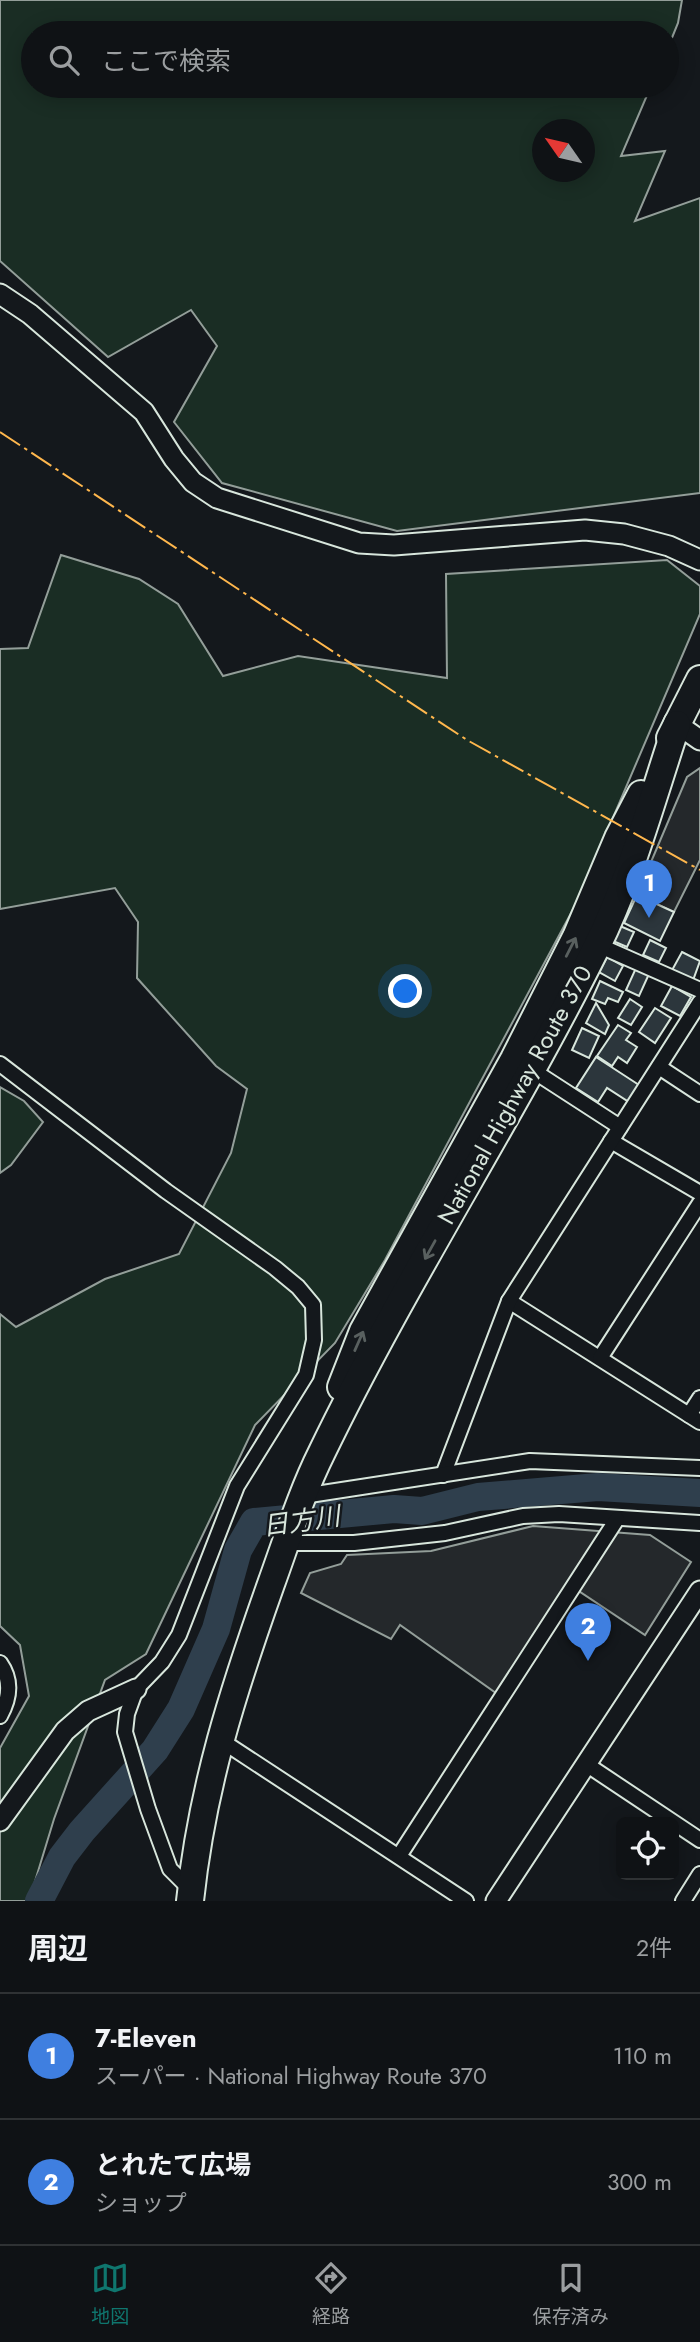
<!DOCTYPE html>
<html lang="ja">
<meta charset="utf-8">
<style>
:root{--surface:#0f1215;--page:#1d2022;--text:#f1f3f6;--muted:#9b9ea0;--line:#2f3234;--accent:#0f766e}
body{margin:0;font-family:Jost,"Noto Sans JP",sans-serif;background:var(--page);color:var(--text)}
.controls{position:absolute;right:21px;bottom:21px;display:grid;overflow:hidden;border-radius:10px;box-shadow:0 4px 18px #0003}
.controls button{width:63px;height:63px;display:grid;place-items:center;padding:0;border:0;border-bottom:2px solid var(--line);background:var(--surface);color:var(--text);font:35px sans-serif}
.compass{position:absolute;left:532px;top:119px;width:63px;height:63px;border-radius:50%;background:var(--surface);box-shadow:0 4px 18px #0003;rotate:304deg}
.you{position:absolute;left:406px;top:992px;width:24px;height:24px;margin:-18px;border:5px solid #fff;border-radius:50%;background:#1a73e8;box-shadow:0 0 0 10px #1a73e833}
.badge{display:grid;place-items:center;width:46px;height:46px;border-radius:50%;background:var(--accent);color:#fff;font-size:23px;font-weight:700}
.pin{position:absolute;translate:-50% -58px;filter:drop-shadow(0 2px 4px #0008)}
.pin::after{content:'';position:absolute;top:37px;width:24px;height:21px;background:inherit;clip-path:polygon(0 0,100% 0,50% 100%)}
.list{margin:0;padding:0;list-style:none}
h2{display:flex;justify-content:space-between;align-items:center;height:91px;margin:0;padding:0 28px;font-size:30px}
h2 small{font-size:23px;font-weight:400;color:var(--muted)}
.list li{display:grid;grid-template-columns:46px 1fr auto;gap:21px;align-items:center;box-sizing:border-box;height:126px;padding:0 28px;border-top:2px solid var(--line)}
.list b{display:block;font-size:26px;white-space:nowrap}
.list p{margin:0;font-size:23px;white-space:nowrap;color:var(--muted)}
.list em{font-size:23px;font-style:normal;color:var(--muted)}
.icon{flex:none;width:38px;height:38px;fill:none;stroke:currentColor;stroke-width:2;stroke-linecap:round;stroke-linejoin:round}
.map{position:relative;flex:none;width:700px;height:1901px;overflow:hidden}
.search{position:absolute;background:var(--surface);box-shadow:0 4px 18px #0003;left:21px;right:21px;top:21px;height:77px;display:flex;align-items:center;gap:18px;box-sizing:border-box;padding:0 24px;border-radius:38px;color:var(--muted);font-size:26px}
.sheet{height:343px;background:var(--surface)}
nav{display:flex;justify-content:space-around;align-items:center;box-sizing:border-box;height:98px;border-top:2px solid var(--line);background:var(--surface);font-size:19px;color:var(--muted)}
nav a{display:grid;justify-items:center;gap:4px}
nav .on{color:var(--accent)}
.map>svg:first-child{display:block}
</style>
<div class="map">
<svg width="700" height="1901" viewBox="0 0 700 1901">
<rect width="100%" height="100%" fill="#14181c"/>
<g fill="#1a2d24" stroke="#939e99" stroke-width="2" fill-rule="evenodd">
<path d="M0,0h682l-4,23 -11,27v-17h-634v53h618l-30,70 44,-5 -30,70 65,-23v295l-303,38 -175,-48 -48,-61 43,-76 -26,-36 -83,47 -108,-96zM542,130h42v42h-42z"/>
<path d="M61,555l78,24 39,25 45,72 75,-20 149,22 -1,-104 221,-14 33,26v28l-123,288 -192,358 -50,83 -80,82 -109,229 -41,26 -51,139 -25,82h-29v-153l29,-52 -9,-51 -20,-19v-312l16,13 89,-48 74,-25 52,-101 16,-64 -31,-23 -79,-88 1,-56 -23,-34 -115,21v-260l28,-1z"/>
<path d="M0,1087l24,14 19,21 -32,43 -11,8z"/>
</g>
<g fill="#24282b" stroke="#939e99" stroke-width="2">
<path d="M700,768v92l-26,52 -37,-17 50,-118z"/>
<path d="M533,1526l117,9 41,27 -46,73 -77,-51 -72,109 -96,-68 -9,14 -90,-46 9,-20 31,-9 6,-9 84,-4z"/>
</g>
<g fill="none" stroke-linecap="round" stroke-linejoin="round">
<path stroke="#2f3f4d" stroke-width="28" d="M39,1901l23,-44 20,-26 73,-81 26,-41 35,-80 22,-79 16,-28 140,-13 28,2 56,-14 120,-10 102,6"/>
</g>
<g fill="#2c363c" stroke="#d8e6dc" stroke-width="2">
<path d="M637,895l37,17 -14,29 -36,-18z"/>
<path d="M620,926l14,6 -7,15 -14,-6z"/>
<path d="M650,940l16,8 -7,14 -16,-7z"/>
<path d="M682,952l18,9 -8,22 -21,-11z"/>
<path d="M607,957l16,9 -8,15 -16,-9z"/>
<path d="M636,968l13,6 -10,22 -13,-6z"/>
<path d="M600,981l23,11 -5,10 -10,-4 -3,6 -13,-5z"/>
<path d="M672,986l19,11 -11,19 -19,-10z"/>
<path d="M630,999l12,8 -11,18 -13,-7z"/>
<path d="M596,1003l13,22 -4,9 -19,-11z"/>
<path d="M655,1008l16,10 -16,25 -16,-11z"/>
<path d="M618,1025l13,8 -5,7 11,7 -10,16 -9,-6 -6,9 -15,-10z"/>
<path d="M582,1028l17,8 -10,22 -17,-8z"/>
<path d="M596,1057l43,28 -10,17 -22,-14 -9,14 -22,-14z"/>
</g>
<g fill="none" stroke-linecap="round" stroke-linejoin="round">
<g stroke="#d8e6dc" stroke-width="18">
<g id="street">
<path d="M598,945l102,45"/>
<path d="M0,1064l166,127 109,77 23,19 15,18 1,35 -8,35 -69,111 -58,149 -17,27 -26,27 -9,25 -2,18 23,77 22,60 21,21"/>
<path d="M659,1067l41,27"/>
<path d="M532,1070l88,57"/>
<path d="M611,1141l89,52"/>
<path d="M509,1301l191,121"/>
<path d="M600,1358l100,-155"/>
<path d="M689,1415l11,-17"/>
<path d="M443,1475l66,-174 191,-299"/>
<path d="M303,1496l227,-35 170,7"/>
<path d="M286,1543h68l91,-10 78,-17 36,-2 141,9"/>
<path d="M0,1663c12,17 10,35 0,53"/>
<path d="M219,1739l247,162"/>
<path d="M586,1764l114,76"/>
<path d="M399,1856l218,-337"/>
<path d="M683,1901l17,-27"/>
</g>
</g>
<g stroke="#d8e6dc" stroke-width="23">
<g id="secondary">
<path d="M0,294l30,20 114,98 30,47 19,23 24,16 142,45 35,2 191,-15 39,4 45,12 31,14"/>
<path d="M677,724l23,16"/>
<path d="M0,1821l65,-90 23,-20 48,-22"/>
<path d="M496,1901l204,-310"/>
</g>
</g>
<g stroke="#d8e6dc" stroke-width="30">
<g id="highway">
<path d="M670,738l30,-59"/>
<path d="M341,1387l22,-56 151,-272 62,-122 42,-99 23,-44"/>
<path d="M190,1901c12,-114 43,-210 81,-317 16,-44 30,-90 51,-132 83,-172 189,-333 274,-504 35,-70 56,-149 81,-224"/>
</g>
</g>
<use href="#street" stroke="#14181c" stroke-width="14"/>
<use href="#secondary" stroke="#14181c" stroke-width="19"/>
<use href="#highway" stroke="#14181c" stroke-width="26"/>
<path stroke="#ffb74d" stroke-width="2" stroke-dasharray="24 5 3.5 5" stroke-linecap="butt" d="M0,432l467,308 233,130"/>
</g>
<defs><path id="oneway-shaft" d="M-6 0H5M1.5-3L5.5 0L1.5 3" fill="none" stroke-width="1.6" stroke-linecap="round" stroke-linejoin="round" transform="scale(1.75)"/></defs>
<g stroke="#59605f">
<use href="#oneway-shaft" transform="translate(571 947) rotate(-63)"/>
<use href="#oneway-shaft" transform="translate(430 1250) rotate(119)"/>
<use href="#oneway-shaft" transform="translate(359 1341) rotate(-66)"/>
</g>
<g text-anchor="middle" stroke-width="5" stroke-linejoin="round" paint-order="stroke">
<g font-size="24" fill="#d8e6dc" stroke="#14181c">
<text transform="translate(515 1095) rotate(-61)" y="8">National Highway Route 370</text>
</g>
<g font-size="26" font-style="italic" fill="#d8e6dc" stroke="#14181c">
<text transform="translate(301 1521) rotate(-8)" y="9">日方川</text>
</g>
</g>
</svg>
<div class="controls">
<button><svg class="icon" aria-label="locate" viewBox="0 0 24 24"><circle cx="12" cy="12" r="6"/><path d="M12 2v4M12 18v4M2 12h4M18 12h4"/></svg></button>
</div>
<svg class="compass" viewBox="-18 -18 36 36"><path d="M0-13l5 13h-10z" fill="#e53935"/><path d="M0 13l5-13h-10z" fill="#9b9ea0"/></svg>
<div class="you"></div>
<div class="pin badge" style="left:649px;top:918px;background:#3f7fe0">1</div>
<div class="pin badge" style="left:588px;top:1661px;background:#3f7fe0">2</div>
<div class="search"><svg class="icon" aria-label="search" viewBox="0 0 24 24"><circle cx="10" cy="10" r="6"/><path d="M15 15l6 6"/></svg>ここで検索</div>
</div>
<section class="sheet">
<h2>周辺<small>2件</small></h2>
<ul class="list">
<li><span class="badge" style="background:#3f7fe0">1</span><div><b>7-Eleven</b><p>スーパー · National Highway Route 370</p></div><em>110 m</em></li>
<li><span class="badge" style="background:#3f7fe0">2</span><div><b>とれたて広場</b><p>ショップ</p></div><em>300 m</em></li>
</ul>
</section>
<nav>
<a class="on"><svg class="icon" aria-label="map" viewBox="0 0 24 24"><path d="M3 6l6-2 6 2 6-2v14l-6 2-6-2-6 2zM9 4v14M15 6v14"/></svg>地図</a>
<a><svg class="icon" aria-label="directions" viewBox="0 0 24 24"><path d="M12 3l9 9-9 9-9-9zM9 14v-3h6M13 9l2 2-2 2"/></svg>経路</a>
<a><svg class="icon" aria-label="saved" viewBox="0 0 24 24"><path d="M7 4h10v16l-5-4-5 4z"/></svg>保存済み</a>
</nav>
